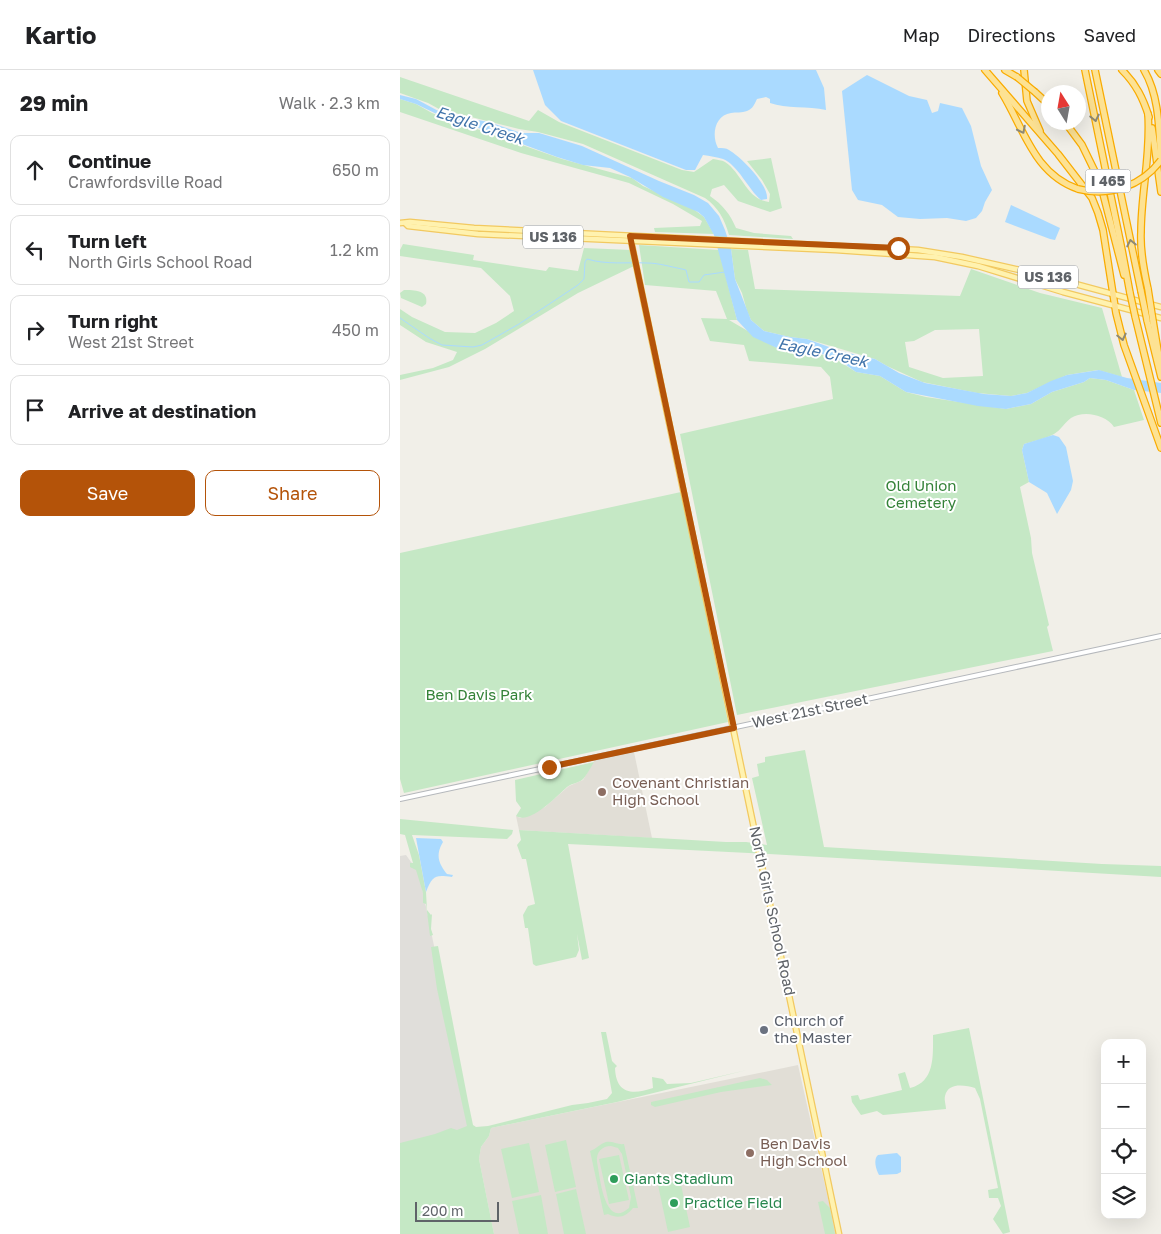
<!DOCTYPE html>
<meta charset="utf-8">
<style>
:root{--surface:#fff;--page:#f2f2f2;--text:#202124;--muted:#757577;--line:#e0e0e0;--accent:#b45309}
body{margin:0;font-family:"Golos Text",sans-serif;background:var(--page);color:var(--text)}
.controls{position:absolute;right:15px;bottom:15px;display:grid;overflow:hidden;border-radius:10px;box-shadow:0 5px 20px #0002}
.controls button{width:45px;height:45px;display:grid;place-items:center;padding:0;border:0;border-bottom:1px solid var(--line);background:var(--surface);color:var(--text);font:25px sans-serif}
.compass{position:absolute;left:641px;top:15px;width:45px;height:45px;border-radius:50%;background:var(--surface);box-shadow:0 5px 20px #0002;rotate:349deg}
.scale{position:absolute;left:15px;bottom:12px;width:84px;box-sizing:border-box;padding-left:5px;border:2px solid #5f6368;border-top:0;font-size:14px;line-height:18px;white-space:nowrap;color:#5f6368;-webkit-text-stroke:4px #fff;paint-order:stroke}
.stop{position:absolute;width:15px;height:15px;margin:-11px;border:4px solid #b45309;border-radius:50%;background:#fff}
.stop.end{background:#b45309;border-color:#fff;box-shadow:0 1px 5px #0008}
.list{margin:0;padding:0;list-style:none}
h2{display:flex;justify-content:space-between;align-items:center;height:65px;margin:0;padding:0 20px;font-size:21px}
h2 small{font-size:16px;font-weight:400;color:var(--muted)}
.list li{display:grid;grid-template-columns:32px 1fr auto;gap:15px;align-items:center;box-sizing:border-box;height:70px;margin:0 10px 10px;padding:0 10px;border:1px solid var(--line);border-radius:10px}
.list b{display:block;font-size:19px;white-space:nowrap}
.list p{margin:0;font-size:16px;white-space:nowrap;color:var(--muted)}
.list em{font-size:16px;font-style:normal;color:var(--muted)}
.actions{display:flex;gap:10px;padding:15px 20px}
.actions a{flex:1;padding:11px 0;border:1px solid var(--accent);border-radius:10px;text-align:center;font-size:18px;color:var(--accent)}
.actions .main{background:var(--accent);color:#fff}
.icon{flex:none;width:28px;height:28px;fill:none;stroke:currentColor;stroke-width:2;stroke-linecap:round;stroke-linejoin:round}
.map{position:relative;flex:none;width:761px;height:1164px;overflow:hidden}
header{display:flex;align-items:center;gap:30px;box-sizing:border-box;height:70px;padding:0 25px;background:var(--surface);border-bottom:1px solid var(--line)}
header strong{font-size:24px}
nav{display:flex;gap:28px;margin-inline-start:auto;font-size:18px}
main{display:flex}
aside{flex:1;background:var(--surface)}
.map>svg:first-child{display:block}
</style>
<header>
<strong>Kartio</strong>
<nav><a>Map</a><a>Directions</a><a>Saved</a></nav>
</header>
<main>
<aside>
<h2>29 min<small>Walk · 2.3 km</small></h2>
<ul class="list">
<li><svg class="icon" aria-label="ahead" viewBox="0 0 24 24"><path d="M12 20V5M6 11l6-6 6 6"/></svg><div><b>Continue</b><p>Crawfordsville Road</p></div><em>650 m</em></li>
<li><svg class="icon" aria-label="left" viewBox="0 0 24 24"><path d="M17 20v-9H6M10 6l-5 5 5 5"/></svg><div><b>Turn left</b><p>North Girls School Road</p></div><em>1.2 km</em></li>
<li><svg class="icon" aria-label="right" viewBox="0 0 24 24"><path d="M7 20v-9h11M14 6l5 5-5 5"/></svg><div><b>Turn right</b><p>West 21st Street</p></div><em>450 m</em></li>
<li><svg class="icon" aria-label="arrive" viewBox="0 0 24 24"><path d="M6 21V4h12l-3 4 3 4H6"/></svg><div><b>Arrive at destination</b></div></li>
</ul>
<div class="actions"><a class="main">Save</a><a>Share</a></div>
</aside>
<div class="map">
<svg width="761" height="1164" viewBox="0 0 761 1164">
<rect width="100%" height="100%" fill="#f1efe8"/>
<path fill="#e0deda" d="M6,785l5,7 7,6 54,263 -72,15v-290z"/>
<g fill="#e1ded6">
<path d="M234,682l18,86 -133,-8 -3,-14 4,2 25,-11 24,-21 14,-6 12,-20z"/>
<path d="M398,995l38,169h-342l-15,-75 2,-12 8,-11 2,-8z"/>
</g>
<g fill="#c5e8c5" fill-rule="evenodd">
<path d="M0,7l129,44 9,-11 21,12 123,48 12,2 19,-13c4,1 9,1 12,3 17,11 22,38 44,40l1,-8 -8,-14 -15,-19 24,-3 11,50 -12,4 -32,-11 -14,-16 -12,4 -2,7c13,9 20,18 26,32l18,5 37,3 2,3 -64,-4c-4,-15 -11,-28 -24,-37l-122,-54 -45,-12 -19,-3 -80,-20 -11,-6 -28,-10z"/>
<path d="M0,29l16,5 16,9 22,8 108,38 70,19 11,8 49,22 12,9 10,17 -59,-2 -1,-4 46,-2 2,-5 -29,-17 -44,-21 -108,-30 -121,-41z"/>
<path d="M3,174l71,11 -1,5 73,11 3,-4 29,4 6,-23 47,2 3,16 -56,27 -93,56 -36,18 -49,13v-5l33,-7 20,-8 4,-8 -31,-10 -26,-17v-16l12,8 33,15 30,1 21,-10 18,-12 -4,-15 -29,-28 -81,-12v-6z"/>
<path d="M239,175l80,5 18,70h-8l48,28 54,8 25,16 24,4 26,16 20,5 80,12 25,-5 21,-12 32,-10 6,-4 16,2 28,10 10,30 -30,7c-8,-12 -30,-17 -43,-9 -6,4 -10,12 -17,16 -9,5 -20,7 -30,10l-2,6 7,32 -9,5 11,51 1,15 17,72 -2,2 6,24 -316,64 -57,-281 153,-35 -3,-22 -9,-10 -72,-6 -5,-16 -34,-4 -9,-23 26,1 -11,-28 -71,-6z"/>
<path d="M331,179l17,1 7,39 205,7 11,-27 69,24 62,15 20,69 -24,-7 -31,5 -40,18 -16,3 -34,-3 -55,-11 -35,-16 -12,-7 -68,-20 -17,-2 -26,-6 -13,-11 -4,-9 -5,-18 -7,-14zM579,259l4,47 -40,2 -34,-11 -4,-25 9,-1 21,-11z"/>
<path d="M4,220c10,0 25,0 22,14l-4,3 -21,-9 -1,-5z"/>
<path d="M281,422l47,230 -324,71 -4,-14v-226z"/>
<path d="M405,680l19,97 278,17 59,2v11l-392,-23 -201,-10 21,114 -7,2 -5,-26 2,16 -3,7 -40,9 -3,-2 -5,-36h-3l-2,-13 5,-9 7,-2 -9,-45h-4l-5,-14 4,-5 -2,-10 207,12h20l21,3 -15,-67 7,-2 -2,-12 8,-2v-5z"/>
<path d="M194,692c-3,5 -6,11 -10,16 -4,5 -12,5 -17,9 -10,9 -37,38 -51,29l5,-8 -5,-7 -1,-21z"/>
<path d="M0,749l113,11 -1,4 -5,5 -95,-4 7,20 7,37 1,18 4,5 1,-1 -1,15 2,6 -3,1 -4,-32 -3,-1v-10l-7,-23 -6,-3v-4h3l-8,-28 -5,-1z"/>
<path d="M38,876l30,155 5,24 3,2 12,-1 84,-21 16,-2 19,-4 5,-6 -11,-61h5l6,29 5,5 -2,2c1,26 17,27 38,20l-1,-11 11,2 4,5 24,-1 56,-13 -130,32 -126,26 -2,8 -8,11 -2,12 15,75h-94v-91l35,-9 16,-6 6,2 10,-4 -30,-137 -6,-42z"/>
<path d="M569,958l41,204 -7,2 -10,-15 8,-13 -3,-8h-9l-1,-8 10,-2 -18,-89 -5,-11c-10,-3 -27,-6 -30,8 -1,4 1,9 1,13l-63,6 -6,-4 -16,4 -9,-13 -1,-6 7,-1 2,5 42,-10 -4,-16 7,-2 5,16c25,-6 23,-32 23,-53z"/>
<path d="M360,1008l7,2 5,5 -51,7 -66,15 -4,-2v-3z"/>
<path d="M166,1070l10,47 -21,5 -10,-47z"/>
<path d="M206,1072c7,-1 12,3 18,2l14,64h-5c-7,9 -15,11 -25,6l-4,1 -14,-64c7,-2 9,-7 16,-9zM211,1076l7,2 4,6 9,43 -2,11c-25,22 -29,-32 -32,-46 -1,-10 5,-16 14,-16z"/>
<path d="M129,1073l10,49 -27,6 -11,-49z"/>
<path d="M219,1085l10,45 -20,4 -10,-45z"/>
<path d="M280,1110l10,47 -22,5 -10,-47z"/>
<path d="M176,1119l10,45h-22l-8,-40z"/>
<path d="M141,1125l7,39h-29l-7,-33z"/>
<path d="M423,1131l7,7 5,26h-10l-7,-32z"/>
</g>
<g fill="#aadaff">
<path d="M133,0h283l8,18 2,22c-18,-4 -40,-1 -56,-7v-4l-4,-2 -9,2c-2,4 -4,10 -10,12 -5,2 -11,1 -16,2 -16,2 -20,22 -13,35 4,0 8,0 11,2 12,7 40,35 38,49l-6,1c-13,-11 -23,-35 -38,-41 -6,-2 -13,-3 -20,-4l-8,15h-9l-125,-49 -16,-16z"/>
<path d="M467,5l42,21 18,4 5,13 6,-2 2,-8 22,5 9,18 10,40 11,24 -7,12 -3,9 -6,7 -10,3 -19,-3 -27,1 -22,-2 -16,-12 -24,-5 -6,-10 -10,-99z"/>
<path d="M0,25l16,4 28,15 45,8 32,11h18l43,13 77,35 35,14 14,8 11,13 6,14 6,19 4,30 16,41 13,11 26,6 17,2 33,12 35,8 24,14 26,10 59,11 27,2 16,-3 24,-12 16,-6 32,-5 28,8 34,5v10l-27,-3 -28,-10 -16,-2 -6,4 -32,10 -21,12 -25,5 -28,-3 -72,-14 -26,-16 -24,-4 -17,-12 -11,-5 -51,-7 -24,-11 -16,-17 -23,-85 -10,-18 -6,-5 -35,-15 -33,-20 -20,-9 -27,-3 -26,-8 -81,-30 -31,-9 -29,-14 -16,-5z"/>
<path d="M611,135l49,23 -5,12 -5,-1 -45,-17z"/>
<path d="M653,365l6,2 7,10 7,34 -2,9 -14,24 -10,-21 -18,-11 -7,-32 2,-6z"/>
<path d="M16,768l25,1 2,3c-8,13 -4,22 4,32l6,1 -1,2c-17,-2 -19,-2 -26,15z"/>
<path d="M497,1083l4,4v15l-4,2 -18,1c-3,-5 -6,-16 -1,-20z"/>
</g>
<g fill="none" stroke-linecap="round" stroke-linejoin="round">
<path stroke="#aadaff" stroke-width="1" d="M0,248l29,20 13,7 31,2 9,-2 37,-21 59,-39 6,-6 1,-17 2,-3c20,6 39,3 60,4 12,0 24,4 35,6l4,1 3,12h10l5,-7 21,-3"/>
<g stroke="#b5b8bc" stroke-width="6">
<path id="minor" d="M0,729l761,-163"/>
</g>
<g stroke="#f2c960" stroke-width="7">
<g id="major">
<path d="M0,153l10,-1 64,6 444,22 44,7 80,18 119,32"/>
<path d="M6,154l2,2 70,8 358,16 99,7 43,9 85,26 98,26"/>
<path d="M230,166l209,998"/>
</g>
</g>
<g stroke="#f9ab00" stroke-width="8">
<g id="highway">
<path d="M585,0l73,84 34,44 6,15 5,17 13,83 8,32 37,103"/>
<path d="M605,0l12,7"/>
<path d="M624,0l3,31 13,30"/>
<path d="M685,0l37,180 8,43"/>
<path d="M695,0l46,221"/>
<path d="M722,0c14,14 21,28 27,47"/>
<path d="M744,0c16,27 15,62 17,93"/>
<path d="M758,0l3,4"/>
<path d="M635,22l13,12"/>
<path d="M602,23c22,36 32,81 76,96"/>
<path d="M748,44c3,40 -7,79 -7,118 -1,20 3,39 7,57"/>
<path d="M665,52l17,23 18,37 24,93"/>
<path d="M752,58l9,64"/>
<path d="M735,246l26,107"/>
<path d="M747,250l14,57"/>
<path d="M753,251l8,48"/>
</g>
</g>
<use href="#minor" stroke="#fff" stroke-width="4"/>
<use href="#major" stroke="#fff2af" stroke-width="4.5"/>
<use href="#highway" stroke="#fde293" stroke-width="5.5"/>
<g stroke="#f9ab00" stroke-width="8" stroke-linecap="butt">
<g id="highway-bridge">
<path d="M617,7l18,15"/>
<path d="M678,119c32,8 64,-3 83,-29"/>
<path d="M748,219l5,32"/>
<path d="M741,221l6,29"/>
<path d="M730,223l5,23"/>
</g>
</g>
<use href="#highway-bridge" stroke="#fde293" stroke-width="5.5"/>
</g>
<defs><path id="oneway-chevron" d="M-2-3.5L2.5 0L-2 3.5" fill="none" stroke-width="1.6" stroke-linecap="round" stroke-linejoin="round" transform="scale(1.25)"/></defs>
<g stroke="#8e8975">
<use href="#oneway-chevron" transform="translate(695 48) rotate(78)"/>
<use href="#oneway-chevron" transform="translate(622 60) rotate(63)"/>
<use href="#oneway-chevron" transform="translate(731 173) rotate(-102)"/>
<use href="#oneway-chevron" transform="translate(722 267) rotate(77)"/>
</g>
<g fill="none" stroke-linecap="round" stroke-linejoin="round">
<path stroke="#b45309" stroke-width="6" d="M149,697l185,-39 -104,-492 268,12"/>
</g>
<g fill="#8d6e63" stroke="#fff" stroke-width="2">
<circle cx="202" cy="722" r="5"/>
<circle cx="350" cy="1083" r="5"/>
</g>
<circle fill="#6b7280" stroke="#fff" stroke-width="2" cx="364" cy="960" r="5"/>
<g fill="#2e9e5b" stroke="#fff" stroke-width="2">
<circle cx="214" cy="1109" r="5"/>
<circle cx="274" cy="1133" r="5"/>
</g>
<g text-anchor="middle" stroke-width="4" stroke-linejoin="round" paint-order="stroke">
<g fill="#fff" stroke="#8f9295" stroke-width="1">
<rect x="685.5" y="99.5" width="45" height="23" rx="4"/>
<rect x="123" y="155.5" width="60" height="23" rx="4"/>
<rect x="618" y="195.5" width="60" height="23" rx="4"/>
</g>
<g font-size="14" font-weight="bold" fill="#5f6368">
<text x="708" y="116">I 465</text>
<text x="153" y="172">US 136</text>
<text x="648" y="212">US 136</text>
</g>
<g font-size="15" fill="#348238" stroke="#fff">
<text x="521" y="421">Old Union<tspan x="521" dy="17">Cemetery</tspan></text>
<text x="79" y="630">Ben Davis Park</text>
</g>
<g font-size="15" fill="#5f6368" stroke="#fff">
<text transform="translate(410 641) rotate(-12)" y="5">West 21st Street</text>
<text transform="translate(372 841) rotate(78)" y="5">North Girls School Road</text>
</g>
<g font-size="15" fill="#785e54" stroke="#fff" text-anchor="start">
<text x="212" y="718">Covenant Christian<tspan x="212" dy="17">High School</tspan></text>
<text x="360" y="1079">Ben Davis<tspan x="360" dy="17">High School</tspan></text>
</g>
<g font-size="15" fill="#5b616d" stroke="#fff" text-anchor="start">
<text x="374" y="956">Church of<tspan x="374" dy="17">the Master</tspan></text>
</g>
<g font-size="15" fill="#27864d" stroke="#fff" text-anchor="start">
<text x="224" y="1114">Giants Stadium</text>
<text x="284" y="1138">Practice Field</text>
</g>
<g font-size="16" font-style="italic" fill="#4174aa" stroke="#fff">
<text transform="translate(80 55) rotate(18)" y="6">Eagle Creek</text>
<text transform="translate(423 282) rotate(12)" y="6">Eagle Creek</text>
</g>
</g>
</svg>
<div class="controls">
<button>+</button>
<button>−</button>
<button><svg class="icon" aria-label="locate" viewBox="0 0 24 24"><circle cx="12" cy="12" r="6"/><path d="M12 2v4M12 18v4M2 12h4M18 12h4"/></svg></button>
<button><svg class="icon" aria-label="layers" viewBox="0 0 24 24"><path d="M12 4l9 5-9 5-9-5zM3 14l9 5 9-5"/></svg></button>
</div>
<svg class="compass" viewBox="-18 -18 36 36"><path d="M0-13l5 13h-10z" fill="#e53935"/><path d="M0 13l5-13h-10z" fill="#757577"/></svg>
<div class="scale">200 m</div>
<div class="stop" style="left:498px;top:178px"></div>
<div class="stop end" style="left:149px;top:697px"></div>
</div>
</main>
